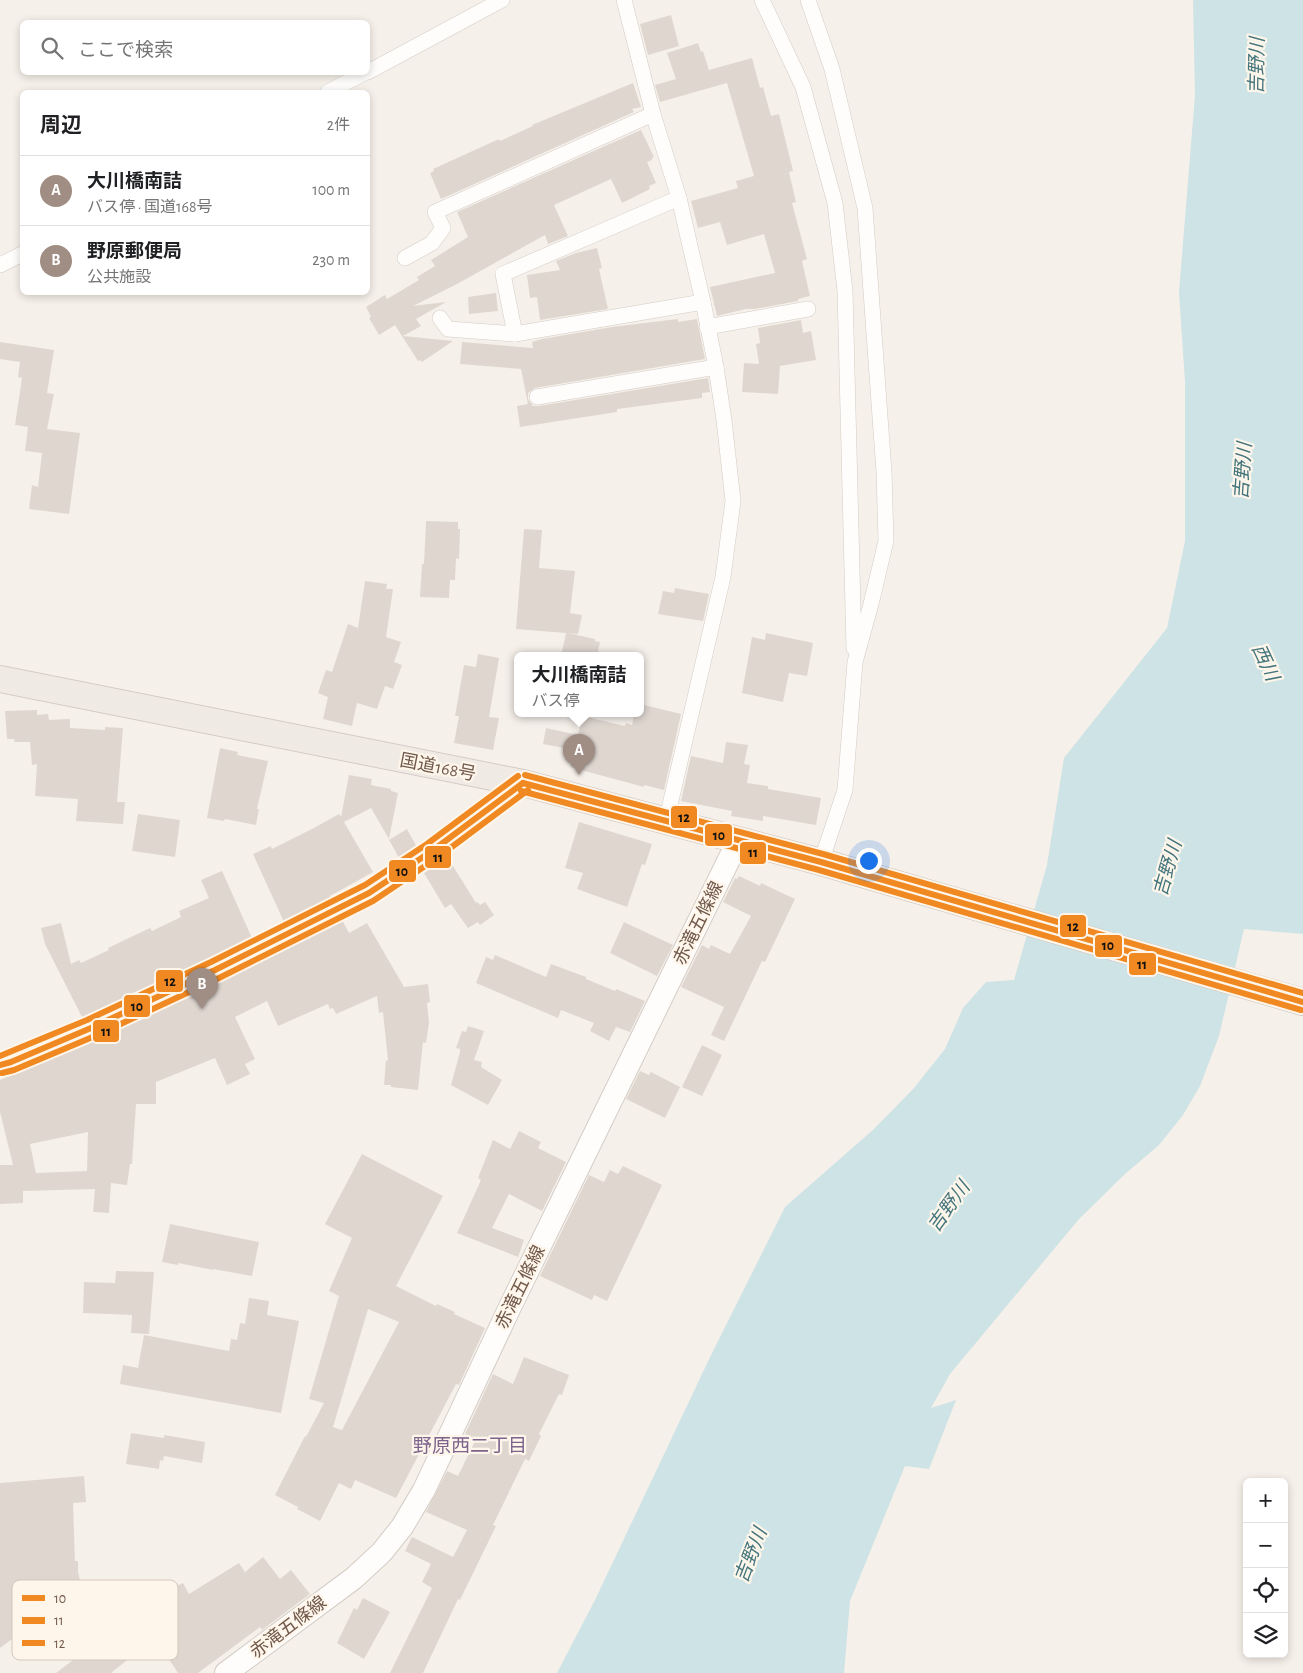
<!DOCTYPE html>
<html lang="ja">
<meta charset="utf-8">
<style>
:root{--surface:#fff;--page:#f6f6f6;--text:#202124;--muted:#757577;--line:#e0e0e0;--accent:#a08d83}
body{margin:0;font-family:"Alegreya Sans","Noto Sans JP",sans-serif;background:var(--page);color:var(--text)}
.controls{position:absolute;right:15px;bottom:15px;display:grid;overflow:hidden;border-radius:8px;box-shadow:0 2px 8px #0003}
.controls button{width:45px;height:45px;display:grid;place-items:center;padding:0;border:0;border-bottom:1px solid var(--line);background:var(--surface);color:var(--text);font:25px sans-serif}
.you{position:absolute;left:868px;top:860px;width:18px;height:18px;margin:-12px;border:4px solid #fff;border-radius:50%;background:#1a73e8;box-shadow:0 0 0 8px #1a73e833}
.badge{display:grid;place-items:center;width:32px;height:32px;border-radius:50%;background:var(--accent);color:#fff;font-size:16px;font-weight:700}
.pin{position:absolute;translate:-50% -41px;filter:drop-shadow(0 1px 2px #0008)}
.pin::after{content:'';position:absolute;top:26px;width:18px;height:15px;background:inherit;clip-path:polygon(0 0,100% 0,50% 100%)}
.popup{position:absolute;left:514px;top:652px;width:130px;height:65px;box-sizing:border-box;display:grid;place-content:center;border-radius:8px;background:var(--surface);filter:drop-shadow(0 1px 4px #0005);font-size:16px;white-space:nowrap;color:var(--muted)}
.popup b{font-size:19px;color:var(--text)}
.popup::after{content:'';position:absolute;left:50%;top:100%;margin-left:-10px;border:10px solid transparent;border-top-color:var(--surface)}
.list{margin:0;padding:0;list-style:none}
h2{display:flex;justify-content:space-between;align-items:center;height:65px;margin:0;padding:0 20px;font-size:21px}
h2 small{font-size:16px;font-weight:400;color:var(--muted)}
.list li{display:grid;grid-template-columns:32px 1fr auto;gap:15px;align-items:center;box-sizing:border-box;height:70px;padding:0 20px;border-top:1px solid var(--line)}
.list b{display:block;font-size:19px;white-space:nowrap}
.list p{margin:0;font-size:16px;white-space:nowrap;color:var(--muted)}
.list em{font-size:16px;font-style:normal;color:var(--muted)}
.icon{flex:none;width:28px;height:28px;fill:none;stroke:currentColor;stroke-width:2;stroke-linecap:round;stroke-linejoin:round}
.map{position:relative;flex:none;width:1303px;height:1673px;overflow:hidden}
.search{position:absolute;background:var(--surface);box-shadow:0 2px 8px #0003;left:20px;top:20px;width:350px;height:55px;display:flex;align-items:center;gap:12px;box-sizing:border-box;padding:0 18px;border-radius:8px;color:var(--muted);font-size:19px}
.panel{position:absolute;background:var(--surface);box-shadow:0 2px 8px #0003;left:20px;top:90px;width:350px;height:205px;border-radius:8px}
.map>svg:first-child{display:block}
</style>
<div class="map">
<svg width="1303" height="1673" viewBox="0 0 1303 1673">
<rect width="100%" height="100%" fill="#f6f0ea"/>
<path fill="#cde3e5" d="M1193,0h110v934l-59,-5 -25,107 -19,50 -17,29 -24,30 -34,29 -46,45 -129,155 -19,34 25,-8 -27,69 -24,-3 -55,135 -6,72h-287l38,-73 117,-247 73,-146 89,-78 40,-41 31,-39 18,-41 23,-26 28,-2 33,-115 17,-107 103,-130 18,-87v-159l-6,-90 16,-197z"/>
<g fill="#dfd6d0" fill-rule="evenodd">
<path d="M671,15l8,31 -31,9 -8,-31z"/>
<path d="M698,43l3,9 2,-1 6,19 43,-12 8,30 3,-1 8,29 8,-2 14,57 -4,1 7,30 -4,1 15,56 -5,2 8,35 -12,3v2l-43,8h-9l-29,7 -7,-29 65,-14 -11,-39 -37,11 -7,-23 -22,6 -7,-27 47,-13 -2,-7 18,-5 -27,-93 -67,19 -5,-17 21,-6 -9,-26z"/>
<path d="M633,83l8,24 -9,2 2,3 -193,87 -11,-26 4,-2 -1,-2 66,-30 1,2 33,-15 -1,-1z"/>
<path d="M641,130l13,27 -2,1v2l-5,2 9,21 -7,3 1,3 -28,14 -11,-24 -57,26 14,31 -20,8 -3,-9 -88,49 -44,22 33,-4 -30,17 5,7 -18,10 50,5 -31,21 -2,-2 -2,1 -23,-36 -16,10 -10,-17 2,-1 -5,-10 19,-12 2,4 32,-19 -2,-3 18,-11 -4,-6 37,-23 -11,-25z"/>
<path d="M597,248l5,20 -3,1 9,40 -68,11 -3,-23 -7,1 -3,-23 33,-5 -4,-9 20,-8z"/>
<path d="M496,293l2,18 -29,3 -1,-17z"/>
<path d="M678,319v3l19,-3 8,40 -170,29 -7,5v6l5,7h6l169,-28 2,14 -8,1v5l-85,11v3l-97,15 -3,-21 11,-2 -7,-35 -61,-5 2,-22 71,6 -1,-6 10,-3 70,-12z"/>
<path d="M801,320l2,13 8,-2 5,29 -36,6 -2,28 -36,-2 2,-29 15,1 -3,-20 4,-1 -2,-15z"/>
<path d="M0,342l54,8 -7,43 7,1 -7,35 33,4 -11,81 -40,-5 3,-24 6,2 4,-34 -17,-2 3,-24 -13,-2 7,-47 -4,-1 2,-15 -20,-3z"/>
<path d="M426,521l32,1v7h2l-1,30 -3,-1 -1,22h-5l-1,18 -29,-1 2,-33h2z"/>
<path d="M524,529l18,1 -3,38 36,3 -5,42 12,2 -4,19 -10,-1 27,6v2l5,1 -3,14h-36l5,-23 -50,-4z"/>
<path d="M365,581l22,3 -1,5h7l-7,48 15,5 -7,20 8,3 -9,24 -8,-3 -8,23 -20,-6 -5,23 -29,-7 5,-22 -10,-4 8,-23 6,2 16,-48 10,4z"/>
<path d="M675,588l34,6 -6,27 -45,-7 5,-23 11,2z"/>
<path d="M766,633l47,10 -6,33 -18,-3 -6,29 -41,-9 10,-56 13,3z"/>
<path d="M478,654l21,4 -10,59 10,1 -6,32 -39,-7 5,-27h-4l9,-51 12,2z"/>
<path d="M640,704l41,10 -17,76 -20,-5v2l-74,-20 4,-17 -31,-6 3,-16 32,7 4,-19 43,10 1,-3 6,2 2,-10 6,1z"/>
<path d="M37,710v5l11,-1 1,6 21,-1v9l35,2v-3l18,1 -6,74h8l-2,22 -47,-3 2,-22 -43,-3 2,-32 -5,1 -2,-23h-15l-1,-3h-7l-2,-28z"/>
<path d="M726,742l22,3 -4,19 6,1 -3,18 21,3v3l53,9 -5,27 -53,-9v5l-32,-5 1,-5 -51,-10 10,-45 32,7z"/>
<path d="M220,748l18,4 -1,3 31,6 -11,48h2l-3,16 -31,-6 -1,2 -17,-3z"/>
<path d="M349,775l23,4 -1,6 20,4v2l7,2 -9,46 -18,-31 -27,14 29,50 -43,24 1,3 -47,23 -31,-68 18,-8 1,3 42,-21 25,-14 2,3z"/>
<path d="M138,814l42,6 -5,37 -43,-6z"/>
<path d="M579,822l73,22 -7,21 -3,-1 -15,43 -50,-18 6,-16 -18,-5z"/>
<path d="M407,829l10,18 -18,11 -10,-18z"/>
<path d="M448,858l28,45 1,-1 3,3 5,-3 9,13 -14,10 -2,-3 -10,6 -17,-24 -6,4 -21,-35z"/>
<path d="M222,871l30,67 -169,81 -38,-75 -4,-16 20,-5 10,41 8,-4 2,3 28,-13 -1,-2 42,-20 2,3 29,-14 -2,-6 30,-13 -8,-18z"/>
<path d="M739,876l21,10 1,-3 34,16 -30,63 -3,-1 -38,80 -13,-6 13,-28 -43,-20 21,-42 7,4 2,-4 19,9 21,-38 -28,-14 12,-24 2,1z"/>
<path d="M342,920l7,13 18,-10 37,64 24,-3 2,18 -3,1 2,20 -3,20 -3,-1 -5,48 -27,-3v-2h-7l2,-25 2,1 -5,-49 -4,1 -2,-17 -41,18 -3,-6 -3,1 -2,-5 -50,22 -11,-25 -32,16 20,42 -10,5 5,10 -23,11 -12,-27 -59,24v22h-20l-4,60h-2l-3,21 -16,-2 -2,30 -16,-1 2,-23 -72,2v12l-23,1v-39h13l-13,-53v-32l79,-32 14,-8 201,-95v-1zM88,1132l-1,39 -51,2 -6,-29z"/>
<path d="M624,922l49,23 -16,31 -47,-23z"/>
<path d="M495,955l51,22 5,-13 35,13v2l29,12 1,-2 29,12 -15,31 -14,-5 -7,14 -19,-10 4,-8 -33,-13 -3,8 -82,-35 10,-26 7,3z"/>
<path d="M468,1026l16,5 -10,29 8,2 -1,5 21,13 -14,25 -37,-20 9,-33v-3l-4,-1 6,-17 4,1z"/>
<path d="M702,1045l20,10 -20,41 -20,-9z"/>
<path d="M640,1071l9,4 2,-3 29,15 -15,31 -39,-19z"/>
<path d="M519,1131l22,11 -3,6 28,14 -24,49 -33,-17 -17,34 32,12 -6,17 -61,-24 24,-53 -3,-2 15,-38 17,9z"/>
<path d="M362,1154l81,42 -47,90 40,20 1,-2 18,8 -1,2 31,14 -26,57 -3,-1 -60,114 -41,-18 -4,9 -12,-6 -19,38 -23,-12 1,-2 -23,-12 30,-59 1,1 18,-34 -15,-4 30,-103 -10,-5 23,-53 -27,-14zM368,1309l31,13 -57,108 -9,-3z"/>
<path d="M623,1166l39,19 -55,116 -13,-6 -2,5 -52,-24 49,-101 15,7 6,-12 8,4z"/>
<path d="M170,1224l89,18 -7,34 -39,-7v1l-35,-7v2l-16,-3z"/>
<path d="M116,1271l38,1 -5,62 -18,-1 1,-18 -49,-2 1,-31 31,1z"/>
<path d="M249,1298l20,3 -2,14 32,6 -18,92 -161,-29 3,-19 15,3 6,-33 85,16 2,-12 6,1 3,-17 5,1z"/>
<path d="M524,1357l45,18 -7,20 -3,-1 -20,40 2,2 -12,25 -4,-2 -32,66 3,1 -36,74 -2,-1 -35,74h-33l42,-85 -10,-6 9,-18 -26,-13 7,-14 41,20 14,-27 -41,-18 21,-41 11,5 18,-37 -11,-5 28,-60 20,10z"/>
<path d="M131,1433l33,5v-3l41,7 -3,21 -38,-7 -1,5 -3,-1 -1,9 -33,-5z"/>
<path d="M84,1476l2,26 -13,1 2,58h3v11l10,44 51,-33 8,14 18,-9 1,3 17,-8 6,11 50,-31 6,9 18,-15 17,22 11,-9 19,24 -48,36 -2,-3 -62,46h-20l-13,-20 -8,6 -10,-15 -36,29h-55l67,-51 -91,23 -2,-6 -3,1 -3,-10 -24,18v-165z"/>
<path d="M363,1598l27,14 -26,47 -27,-16 17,-35 3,2z"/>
</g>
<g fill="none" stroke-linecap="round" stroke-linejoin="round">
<g stroke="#d3ccc5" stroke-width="16">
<g id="minor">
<path d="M624,0l29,114 26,84 24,104 13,65 8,53 9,81 -10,76 -57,245"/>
<path d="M762,0l41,87 32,116 10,88 9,357"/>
<path d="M808,0l24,69 33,139 19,264 2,69 -15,63 -16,58 -10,128 -24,72"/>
<path d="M368,72l134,-72"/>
<path d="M328,92l38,-20"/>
<path d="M679,198l-176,76 12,60 188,-32"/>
<path d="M405,258l27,-15 11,-15 -8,-16 218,-98"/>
<path d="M0,265l22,-11"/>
<path d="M440,318l8,11 67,5"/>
<path d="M707,327l101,-18"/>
<path d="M537,397l179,-30"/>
</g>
</g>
<g stroke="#d3ccc5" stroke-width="21">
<path id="tertiary" d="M0,1065l11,-3 80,-34 124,-58 154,-77 63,-42 91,-68"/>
</g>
<g stroke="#d4cdc6" stroke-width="24">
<path id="secondary" d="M226,1673l128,-95 28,-26 20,-25 22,-37 86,-183 228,-466"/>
</g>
<g stroke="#d4cbc6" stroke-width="28">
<path id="trunk" d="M0,679l523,104 298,79 482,140"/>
</g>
<use href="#minor" stroke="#fefdfc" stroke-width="15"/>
<use href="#tertiary" stroke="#fefdfc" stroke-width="20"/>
<use href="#secondary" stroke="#fefdfc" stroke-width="22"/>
<use href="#trunk" stroke="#f0eae4" stroke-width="26"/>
<g stroke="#fef6ea" stroke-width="10">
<g id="bus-1">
<path d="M523,783l298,79 482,140"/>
<path d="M0,1065l11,-3 80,-34 124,-58 154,-77 63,-42 91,-68"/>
</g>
</g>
<g stroke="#fef6ea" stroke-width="10">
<g id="bus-2">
<path d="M521,791l298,79 482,140"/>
<path d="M2,1073l12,-3 81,-34 124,-58 154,-77 64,-43 91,-68"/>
</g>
</g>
<g stroke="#fef6ea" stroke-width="10">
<g id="bus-3">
<path d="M525,775l298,79 480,139"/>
<path d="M0,1056l87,-36 124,-58 154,-77 62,-41 91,-68"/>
</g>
</g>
<use href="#bus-1" stroke="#f08922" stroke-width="6"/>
<use href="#bus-2" stroke="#f08922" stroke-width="6"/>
<use href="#bus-3" stroke="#f08922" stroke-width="6"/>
</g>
<g text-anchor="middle" stroke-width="4.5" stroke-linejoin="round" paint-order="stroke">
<g font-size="18" fill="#71584c" stroke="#fef6ea">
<text transform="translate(438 767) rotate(11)" y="6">国道168号</text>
<text transform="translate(698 923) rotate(-64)" y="6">赤滝五條線</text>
<text transform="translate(520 1287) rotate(-64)" y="6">赤滝五條線</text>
<text transform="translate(288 1627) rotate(-37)" y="6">赤滝五條線</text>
</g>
<g font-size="19" font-style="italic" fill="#44757d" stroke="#fef6ea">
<text transform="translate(1256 66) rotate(-89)" y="7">吉野川</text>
<text transform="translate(1242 471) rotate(-86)" y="7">吉野川</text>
<text transform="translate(1266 662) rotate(65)" y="7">西川</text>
<text transform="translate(1167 868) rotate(-74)" y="7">吉野川</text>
<text transform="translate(948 1206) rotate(-54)" y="7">吉野川</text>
<text transform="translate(750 1555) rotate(-69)" y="7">吉野川</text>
</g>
<g font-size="19" fill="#7e648d" stroke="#fef6ea">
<text x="470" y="1452">野原西二丁目</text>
</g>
</g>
<rect x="12" y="1580" width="166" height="80" rx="8" fill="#fef6ea" stroke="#d4c7bb" stroke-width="1"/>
<rect x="22" y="1595" width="23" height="6" fill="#f08922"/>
<rect x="22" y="1617" width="23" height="7" fill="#f08922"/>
<rect x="22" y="1640" width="23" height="6" fill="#f08922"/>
<g font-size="14" fill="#71584c">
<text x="54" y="1603">10</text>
<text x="54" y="1625">11</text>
<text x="54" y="1648">12</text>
</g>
<g stroke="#fef6ea" stroke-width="2">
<rect x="670" y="805" width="28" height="24" rx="5" fill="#f08922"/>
<rect x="704" y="823" width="29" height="24" rx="5" fill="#f08922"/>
<rect x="739" y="841" width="28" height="24" rx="5" fill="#f08922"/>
<rect x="424" y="845" width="28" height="24" rx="5" fill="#f08922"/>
<rect x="388" y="859" width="29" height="24" rx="5" fill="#f08922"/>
<rect x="1059" y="914" width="28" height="24" rx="5" fill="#f08922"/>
<rect x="1094" y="934" width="29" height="24" rx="5" fill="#f08922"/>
<rect x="1128" y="952" width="29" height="24" rx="5" fill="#f08922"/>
<rect x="155" y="969" width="29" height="24" rx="5" fill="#f08922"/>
<rect x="123" y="994" width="28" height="24" rx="5" fill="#f08922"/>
<rect x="92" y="1019" width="28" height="24" rx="5" fill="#f08922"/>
</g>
<g font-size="14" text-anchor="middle" font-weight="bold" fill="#111">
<text x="684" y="822">12</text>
<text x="719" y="840">10</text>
<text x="753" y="857">11</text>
<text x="438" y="862">11</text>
<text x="402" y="876">10</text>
<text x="1073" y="931">12</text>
<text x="1108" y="950">10</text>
<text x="1142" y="969">11</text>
<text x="170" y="986">12</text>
<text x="137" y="1011">10</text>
<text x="106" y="1036">11</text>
</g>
</svg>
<div class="controls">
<button>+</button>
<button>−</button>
<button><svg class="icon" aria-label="locate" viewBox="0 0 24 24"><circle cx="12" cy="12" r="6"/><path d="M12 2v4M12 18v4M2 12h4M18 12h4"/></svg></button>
<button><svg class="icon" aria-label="layers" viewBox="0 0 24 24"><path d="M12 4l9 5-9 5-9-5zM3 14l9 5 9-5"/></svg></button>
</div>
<div class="you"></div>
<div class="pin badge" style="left:579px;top:775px">A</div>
<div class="popup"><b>大川橋南詰</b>バス停</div>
<div class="pin badge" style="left:202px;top:1009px">B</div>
<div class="search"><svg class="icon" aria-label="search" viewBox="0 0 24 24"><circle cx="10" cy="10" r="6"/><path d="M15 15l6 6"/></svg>ここで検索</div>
<section class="panel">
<h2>周辺<small>2件</small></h2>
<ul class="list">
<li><span class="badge">A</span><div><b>大川橋南詰</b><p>バス停 · 国道168号</p></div><em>100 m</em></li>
<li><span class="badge">B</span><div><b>野原郵便局</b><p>公共施設</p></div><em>230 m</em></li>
</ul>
</section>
</div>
